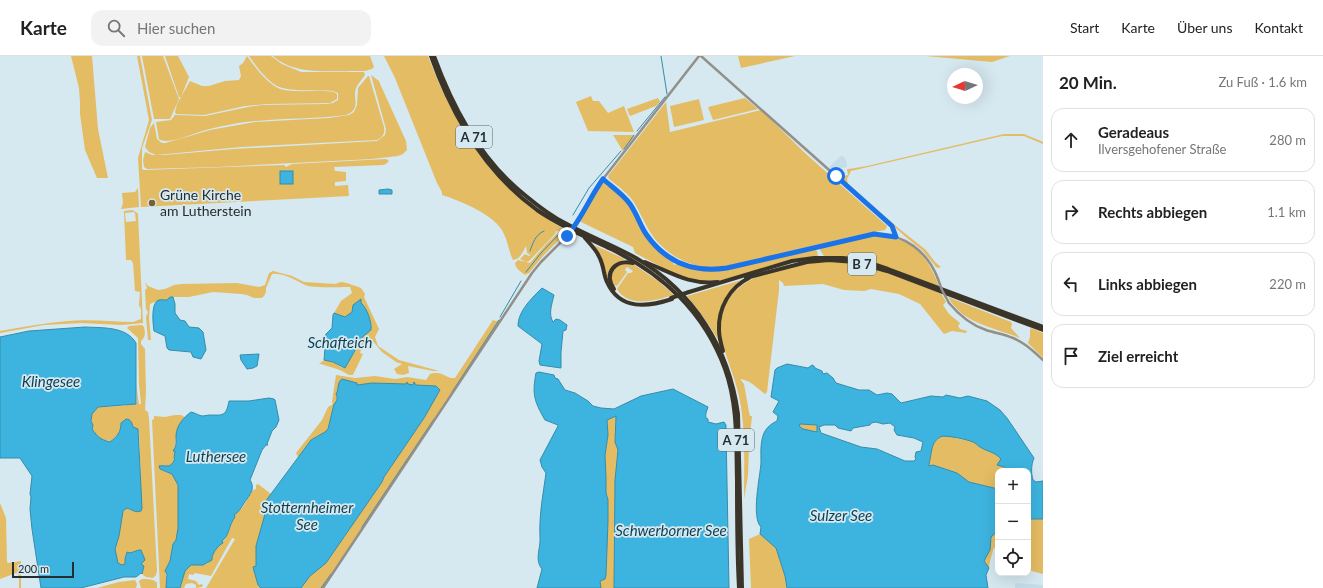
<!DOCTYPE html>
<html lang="de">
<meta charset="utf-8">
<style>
:root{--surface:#fff;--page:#f2f2f2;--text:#222;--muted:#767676;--line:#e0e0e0}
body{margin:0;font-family:Lato,sans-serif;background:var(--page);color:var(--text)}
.controls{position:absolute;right:12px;bottom:12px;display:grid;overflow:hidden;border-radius:8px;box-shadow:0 4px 16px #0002}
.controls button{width:36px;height:36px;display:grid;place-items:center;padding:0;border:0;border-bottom:1px solid var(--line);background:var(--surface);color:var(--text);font:20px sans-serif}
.compass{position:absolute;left:947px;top:12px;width:36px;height:36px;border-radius:50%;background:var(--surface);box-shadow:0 4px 16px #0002;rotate:266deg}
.scale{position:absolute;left:12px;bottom:10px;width:62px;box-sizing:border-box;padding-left:4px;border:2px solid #262d30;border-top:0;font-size:11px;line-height:14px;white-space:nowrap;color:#262d30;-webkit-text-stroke:3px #d6e8f0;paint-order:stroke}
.stop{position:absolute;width:12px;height:12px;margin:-9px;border:3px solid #1a73e8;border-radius:50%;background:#fff}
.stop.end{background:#1a73e8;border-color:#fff;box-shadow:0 1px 4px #0008}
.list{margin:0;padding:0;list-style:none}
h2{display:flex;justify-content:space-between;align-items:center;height:52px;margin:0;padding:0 16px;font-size:17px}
h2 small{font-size:13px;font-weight:400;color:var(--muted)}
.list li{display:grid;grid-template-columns:26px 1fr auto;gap:12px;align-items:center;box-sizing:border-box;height:64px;margin:0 8px 8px;padding:0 8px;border:1px solid var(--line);border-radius:12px}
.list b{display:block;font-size:15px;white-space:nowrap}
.list p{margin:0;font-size:13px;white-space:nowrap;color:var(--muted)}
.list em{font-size:13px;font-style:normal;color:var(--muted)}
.icon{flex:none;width:22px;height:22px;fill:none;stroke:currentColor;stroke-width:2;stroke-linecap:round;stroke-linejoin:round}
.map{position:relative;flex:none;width:1043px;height:532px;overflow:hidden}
header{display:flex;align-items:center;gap:24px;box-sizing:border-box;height:56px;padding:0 20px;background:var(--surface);border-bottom:1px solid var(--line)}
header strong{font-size:19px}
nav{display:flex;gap:22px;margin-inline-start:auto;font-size:14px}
.search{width:280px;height:36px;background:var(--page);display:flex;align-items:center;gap:10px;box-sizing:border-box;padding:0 14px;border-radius:12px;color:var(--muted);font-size:15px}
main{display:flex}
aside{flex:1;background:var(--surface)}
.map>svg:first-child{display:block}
</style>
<header>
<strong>Karte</strong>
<div class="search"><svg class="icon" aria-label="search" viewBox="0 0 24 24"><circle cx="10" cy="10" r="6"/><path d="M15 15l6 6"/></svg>Hier suchen</div>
<nav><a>Start</a><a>Karte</a><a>Über uns</a><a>Kontakt</a></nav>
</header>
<main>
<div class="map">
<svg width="1043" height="532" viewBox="0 0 1043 532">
<rect width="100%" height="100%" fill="#d6e8f0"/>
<g fill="#c4dde9">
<path d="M842,99l4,5 1,7 -15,3 -3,-3z"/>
<path d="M1015,527l28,2v3h-28z"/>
</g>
<g fill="#e4bc64" fill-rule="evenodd">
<path d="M71,0h21l6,73 10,49h-11l-12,-28 -5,-36v-12l-1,-14z"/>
<path d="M137,0h3l12,64 -10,28v21l2,1 140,-5 2,2 6,-3 94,-5 3,2 -3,3 -3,1 -49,2 1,4 11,1v9l-11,1v4l13,-1 1,11 -208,11 -3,-49 11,-38z"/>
<path d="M142,0h21l16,43 -9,20h-16z"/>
<path d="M165,0h13l11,21 -8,20h-2z"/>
<path d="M247,0c8,11 18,25 31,32 12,6 41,1 56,4l3,2v5l-7,4 -63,1 -22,2 -41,9 -28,-1 -1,-2 2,-8 13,-23 12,5h7l16,-5 14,-1 2,-4 -2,-10 4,-3z"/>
<path d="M249,0h22l11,8 19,8h63l1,3c-3,4 -7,9 -9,13 -4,10 6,21 -10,27 -29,4 -59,3 -89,6 -17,1 -35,5 -51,9 -11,2 -37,16 -47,9l-3,-17 15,-2 4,-5 30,1 43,-9 14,-2 65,-1 6,-1 5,-3v-7l-5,-2c-14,-1 -44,1 -56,-5 -12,-7 -21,-20 -28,-30z"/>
<path d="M273,0h97l4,11 -2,2 -7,2c-29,-1 -69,6 -92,-15z"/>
<path d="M384,0h44c30,77 66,135 140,175l-25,25 -14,17 -4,2c-4,-3 -10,-7 -10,-12l3,-3 12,3 17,-20 11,-10 1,-2h-3l-2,4 -25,26 -3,1 -6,-3 5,-5 4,2 4,-2 -3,1 -3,-2 -1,-7c-3,5 -5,13 -13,14 -4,-8 -5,-18 -9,-26 -8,-19 -43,-33 -62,-39v-3l-5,-9 -42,-105z"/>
<path d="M738,0h57l-54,12z"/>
<path d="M926,0h84l-18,6z"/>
<path d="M371,19l8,6 2,5 25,55 1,9 -4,4 -5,2 -26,3 -155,8 -70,2 -3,-2 -1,-7 2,-8 7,3h12l70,-6 143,-8 8,-6 1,-6z"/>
<path d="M368,20h1l15,51c1,7 -1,10 -7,13l-136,7 -85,8 -7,-3 -4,-5 5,-19 4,-5 3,16 5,4h3l18,-5 27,-8 45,-8 74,-4 20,-3 5,-3 3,-7 1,-17z"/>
<path d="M591,40l2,5h6l9,12 16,-7 10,26 -46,-1 -12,-29z"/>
<path d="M658,42l2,4 -4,4 -26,10 -3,-7z"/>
<path d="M745,42l13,11 -45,11 -5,-13z"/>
<path d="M699,43l5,21 -30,7 -4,-21z"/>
<path d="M666,46l4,30 91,-22 45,44 81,72v1l-2,3 -16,3c-36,8 -71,16 -107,25 -17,4 -38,11 -56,9 -14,-1 -31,-9 -41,-18 -16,-13 -20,-28 -30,-45 -6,-10 -17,-18 -26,-25l-1,-3z"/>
<path d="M1004,78h20l19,8v2l-19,-8h-22l-151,35 -4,8 1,5 49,43 29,23 9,12 6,5 -3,1 -2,-1 -14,-17 -15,-12 -71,-63 1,-2 4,4 7,-2 -1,-6h2l18,-3z"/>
<path d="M613,79h21v2l-11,14z"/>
<path d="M601,127h5c9,7 18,14 24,24 9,14 15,29 26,42 6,5 16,10 18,16l3,-1c18,6 33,8 52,5l1,2 1,-3 83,-19 3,2 1,5 -23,3 -73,21 -23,1 -28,-9 -36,-19 -2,-6 -54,-26 15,-28z"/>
<path d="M138,132l1,19 -18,2 2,-6 -1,-10 13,-1z"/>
<path d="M132,154l4,2 2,2 5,109 -21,2 -41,-2 -37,2 -44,8v-2c23,-4 45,-8 68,-10 22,-2 44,1 65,1l8,-3v-10l-2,-4 1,-13 -5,-1 -2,-28 -2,-3h-5l-2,-48v-1zM134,156l1,1 1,8 -10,1 -1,-9z"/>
<path d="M869,180c40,-1 56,14 70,50l-96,-30h-19l-4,-6v-2z"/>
<path d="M594,189l31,14c-11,6 -14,5 -17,20l-7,-23z"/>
<path d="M828,205l28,3 18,4 67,25 5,9 -3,3 6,9 11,9 -2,3 2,3 7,2 -1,2 -14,-2 -8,3 -24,-30 -21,-10 -28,-5 -7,2 -20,-1 -21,-6 -39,2 -1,-3 -4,-3v10l-12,102 -2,2c-8,-6 -15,-14 -25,-15l4,5 5,28 1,4h2l-3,28 -1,31 -4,24c0,-34 2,-70 -5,-103 -4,-19 -13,-37 -17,-56 -13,-63 60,-74 106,-79z"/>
<path d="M618,208h15l25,17 16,14c-17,5 -45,14 -57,-6l11,-16h3l2,-2 -6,-4 -2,3 2,2 -10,14 -4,-1c-4,-8 0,-14 5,-21z"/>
<path d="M273,215l19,5 12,6 31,2 6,-2 6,1 14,5 4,6 -1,3 15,32 -4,8 3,9 21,14 40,11h-6l-25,-5 1,7 -6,2 -6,-1 -3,-5 8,-5 -6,-2 -14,-10 -10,-12c-6,2 -10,6 -12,13l3,1 -10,21h-4l-9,-5 -19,-6h-2l5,-4 9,2 10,6 13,-18 4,-11 11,-9c-1,-17 -5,-16 -18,-26l-1,8 -7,5 -11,-4 7,-12 11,-8 -2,-6c-10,0 -33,1 -42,-1 -11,-4 -23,-14 -36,-12l-6,14v4l-2,4 -2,2h-8l-7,-3 -6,-1 -28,-2 -24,5h-16l-6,3 -10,1 -7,3 -1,14 2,22h-3l-2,-23 2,-5 -2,-3 -1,-19 2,-2 -2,-6 3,4 10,4 7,-1 9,-4 8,-1 55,-1 22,4 6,-2 4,-12z"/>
<path d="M745,223l-18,16 -6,12 -1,36 -13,-21 -20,-26z"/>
<path d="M948,241l63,25 1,2 -1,4 9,10c-27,-11 -57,-14 -72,-41z"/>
<path d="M493,264l3,1 4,-1 -178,268h-21l9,-12 16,-13 56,-81 2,-5 40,-59 11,-22 4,-3 -3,-7 -64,-3 -15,2 -17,-4 -4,21 -2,2 -6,25 -3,3 -14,8 -13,17 -2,-4 26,-33 6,-13 5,-3 -1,-2 4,-27 19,3 20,-2 20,3 12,-2 19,3 4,-6c13,-4 15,5 25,4z"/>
<path d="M142,269l2,2c1,6 2,9 -3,14v3l4,5 1,43 -1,18 3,2 1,6 8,153 -1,4 -3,3 -7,-1 -4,-3 1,-5 -7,-18 -6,2 -3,-1 -2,7v6h-3l-4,-2 -3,-14 4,-13 3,-23 5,-5 5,3 9,-29 -2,-50 -6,-5 -3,-7 -4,-1 -5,4c-1,9 -4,13 -10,18l-10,-1 -9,-11 1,-5 -2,-2 1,-9 6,-6 25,-1 14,-3 -1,-19 3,20h2l-2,-20 -1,-46 -11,-10 2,-2z"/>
<path d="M1031,272l12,5v25l-15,-15 2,-6v-7z"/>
<path d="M175,359h6l4,2c-9,8 -12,36 -10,44l-3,2 1,1 -5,3 -8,-1v3l12,5 6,11v43l-2,12 -3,4 -3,17 -4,8v19h-6l-8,-168 2,-1v-3l11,1z"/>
<path d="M616,360l-1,26 3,8 -3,30 -1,108h-13l-1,-7 6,-6 2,-73 -2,-9v-16l-1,-22 3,-20 -1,-15z"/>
<path d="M800,368l18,1 -1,8 -14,-4 -4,-3z"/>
<path d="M947,379l12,4 13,2 12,8 12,4 5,6v8h3l3,4h-9v18l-29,-7 -12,-9 -18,-6 -10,-1 -1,-2c4,-12 3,-27 19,-29z"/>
<path d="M258,428l13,10 -6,8v12l-9,32v20l-3,1 5,18 3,3h-55l29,-49 -3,-1 -21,38 -16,-3 -2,2 -4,-1 -1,5 8,2 3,4 2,-1 2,1 -1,2 -6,1v-3l-4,-2 -6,1 -2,3 1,1h-5l5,-17 6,-6h10l6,-1 11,-18 7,-7 5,-10 4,-14 8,-7 11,-18 3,-1v-4z"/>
<path d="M0,447l6,15 1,44 1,1 13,-2v27h-2v-12l-3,-3 -16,6z"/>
<path d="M1032,462l11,1v55l-15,-4v-51z"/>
<path d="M998,475v22l-4,-6 -4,14 -1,7 -5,-7 6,-14 1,-10z"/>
<path d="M760,478l16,14 9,28 2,12h-36l-2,-49z"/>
<path d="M142,523c6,0 12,0 15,4v5h-16l-2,-7z"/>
<path d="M135,524l2,4 -1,4h-39l22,-6z"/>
</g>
<g fill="#3db4df" stroke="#368caa" fill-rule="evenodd">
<rect x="280" y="115" width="13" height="13"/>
<path d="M388,133l4,1v4h-13v-4z"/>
<path d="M542,232l12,7c-2,9 -6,19 -1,27l3,-3 4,1 7,5 -1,5 -3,1 -2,21v16l-21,-3 -1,-4 3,-17 -24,-18c0,-15 14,-28 24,-38z"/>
<path d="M170,241h3l2,7v9l5,7 5,1 4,6 10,1 4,4 3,18 -5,9 -8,-2 -2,-5 -22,-2 -2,-2 -2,-12 -11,-5c-1,-7 -3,-25 3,-30 2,-2 7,-1 10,-1z"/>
<path d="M361,243v4c6,5 11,19 10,27l-11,9 -3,8 -12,21 -12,-6 -9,-2 1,-12 -2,-5 3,-9 6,-6 1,-13 1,-2 11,4 7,-5 1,-7z"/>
<path d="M85,271c17,1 41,-1 51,16v61l-38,3 -6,7 -1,7 2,4 -1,4c6,8 7,10 18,13 7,-5 11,-10 11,-19l5,-4c5,0 6,4 7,8l5,2 4,79 -1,3c-5,2 -9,-1 -14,-3l-4,3 -4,25 -4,13 3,14 4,2 3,-1v-5l2,-7 3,1 9,-3h2l4,10 -4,4 3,2 -2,8 -1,-1 -5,4h-12l-43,11h-40l-9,-59 -2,-20 1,-12 -1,-3 2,-18 -12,-18h-20v-121l29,-6z"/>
<path d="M259,298l-2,12 -4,2 -6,1 -6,-9 -1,-5z"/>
<path d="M787,308l21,4 4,-3 2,1 1,2 7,3 1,3 4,-1 6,5 3,5 23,7h10l8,5 10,-2 5,1 9,9 30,-7 12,1 3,-2 14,3 8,-2 19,5 13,9 7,8 27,40c-3,7 -3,15 -1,22l3,2 7,-1v38h-15v-48h-21l-3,-4 -7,-2 4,-6c-6,-7 -13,-7 -21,-12 -2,-1 -4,-4 -7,-5 -4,-2 -29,-8 -33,-5 -10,6 -8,17 -11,27v2l4,-1 24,8 12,9 29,7v42l-7,6 -1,13 -6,11 5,7 -3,7 2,13h-201l-2,-12 -9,-28 -16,-14 1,-7c-10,-10 -1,-50 0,-64 0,-9 -1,-21 3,-30 3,-6 7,-9 13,-12l1,-5 -5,-4 6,-11 -8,-4 4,-27 2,-2zM876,366l7,2 7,-1 5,4 -1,3 3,5 17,3 9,4 -2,9 -5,1 -1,5 1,2 -2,2h-9l-28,-12 -16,-2 -40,-14 -2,-6 5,-2h11l3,3 13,3 2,-3 17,-3 1,-2zM800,368l17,1v7l-14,-3 -4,-3z"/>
<path d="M539,316l15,3 1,3 3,1 7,11 10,3 13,8 5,5 8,2 13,1 27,-13 32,-7 35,18c-1,4 -3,6 -2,11l2,1v3l8,2 8,-2 2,3v4l3,159h-115l1,-108 3,-30 -3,-8 1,-26 -9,4 1,15 -3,20 1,22v16l2,7v21l-2,54 -1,4 -5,2 1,7h-64l5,-19c-8,-9 -1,-21 -2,-32 -1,-22 3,-42 6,-64l-4,-6 -2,-7 18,-34v-1l-13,-5c-11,-19 -13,-26 -9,-47z"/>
<path d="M342,323l15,4v2l15,-2 34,1 1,-2 1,2 5,1 1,-3 2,3 20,1 4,4 -16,28 -40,59 -2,5 -56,81 -16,13 -9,12h-40l-3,-3 -5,-18 3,-1v-20l9,-32 -1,-2 1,-10 46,-62 14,-8 3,-3 6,-25c3,-2 4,-7 2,-10 3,-4 1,-12 6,-15z"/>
<path d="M269,342l5,1 1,1 4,20 -3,7 -4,4 -5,13 1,1h-2l-4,5 -12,30c6,9 -1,16 -6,23 -3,5 -5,9 -10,12l1,2c-6,7 -5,18 -13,24l1,2c-5,2 -12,12 -11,17l-9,5h-12l-6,6 -5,17h-14l1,-14 -2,-3 5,-10 3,-17 3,-4 2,-12v-43l-6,-11 -12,-5 -1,-3c9,-1 11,3 16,-7l-1,-1 1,-7h-2c4,-5 3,-10 3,-16 1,-10 7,-17 15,-23 5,1 8,4 12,4 2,0 4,-1 6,-1 14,0 17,2 20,-14h20z"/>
</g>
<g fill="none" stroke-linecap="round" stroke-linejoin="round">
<g stroke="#368caa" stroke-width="1">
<path d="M661,0l6,38"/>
<path d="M637,75l28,-34"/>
<path d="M624,93l10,-14"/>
<path d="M573,159l16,-27 32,-37"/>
<path d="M530,195c3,-8 5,-16 14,-20"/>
<path d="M526,216l15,-19 21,-22"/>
<path d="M500,261l21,-36"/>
<path d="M452,336l47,-72"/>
<path d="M362,471l72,-108"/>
<path d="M321,532l10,-14"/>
</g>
<g stroke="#93908a" stroke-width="2.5">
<path d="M701,0l191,170 4,11"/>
<path d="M603,123l19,16 8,9 16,30 14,17 18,12 17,5 17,2 15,-2 126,-29c7,-2 15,-4 22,-4 29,-2 53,17 63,44"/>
<path d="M578,165l11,-21 14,-21 96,-123"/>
<path d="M949,247c10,12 22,22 37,27 9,3 18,4 27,8 12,5 20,13 30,22"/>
<path d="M323,532l209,-315 9,-11 26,-26"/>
</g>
<g stroke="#3b3529" stroke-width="4">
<path d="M431,0c21,60 54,116 106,154 23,16 49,27 74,39 53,26 93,63 114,120 13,36 11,74 12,112 0,36 0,71 2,107"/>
<path d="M434,0c19,52 47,105 92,140 12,10 25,20 39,27 23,13 48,22 71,35 58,34 93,90 102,156l4,174"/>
<path d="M585,182c7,8 14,15 17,26 2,6 2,12 5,18 13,29 41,25 65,17"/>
<path d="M645,206c26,10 43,23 73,20"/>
<path d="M746,222l61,-16 22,-2 26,2 32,9 156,59"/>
<path d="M614,233c-11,-17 2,-30 19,-26"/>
<path d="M689,236l103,-31 22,-3h29l18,2 27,9 155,58"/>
<path d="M723,295c-2,-7 -4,-14 -4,-21 -1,-22 11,-43 30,-52"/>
</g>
<g stroke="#93908a" stroke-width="2.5">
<path d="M567,180l11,-15"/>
<path d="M938,223l4,11 7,13"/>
</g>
<path stroke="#3b3529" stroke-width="4" d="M671,242l18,-6"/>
</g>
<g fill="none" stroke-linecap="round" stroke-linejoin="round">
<path stroke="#1a73e8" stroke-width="5" d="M567,180c15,-18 23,-39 36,-57 9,8 20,15 27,25 7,10 10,21 16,30 20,29 47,39 81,34l147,-34 22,3 -4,-11 -56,-50"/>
</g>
<circle fill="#786232" stroke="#d6e8f0" stroke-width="1.5" cx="152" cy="147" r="4"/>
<g text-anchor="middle" stroke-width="3.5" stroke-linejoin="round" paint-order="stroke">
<g fill="#d6e8f0" stroke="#5b656a" stroke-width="1">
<rect x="456" y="70" width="36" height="22" rx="3"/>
<rect x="848" y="197" width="28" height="22" rx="3"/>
<rect x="718" y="373" width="36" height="22" rx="3"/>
</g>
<g font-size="13" font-weight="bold" fill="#262d30">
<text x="474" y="86">A 71</text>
<text x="862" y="213">B 7</text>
<text x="736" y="389">A 71</text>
</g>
<g font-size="14" fill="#262d30" stroke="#d6e8f0" text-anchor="start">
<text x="160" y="144">Grüne Kirche<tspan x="160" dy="16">am Lutherstein</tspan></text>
</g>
<g font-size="15" font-style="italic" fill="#0a3e50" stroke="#d6e8f0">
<text x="340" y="292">Schafteich</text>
<text x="51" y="331">Klingesee</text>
<text x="216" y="406">Luthersee</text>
<text x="307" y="457">Stotternheimer<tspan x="307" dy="17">See</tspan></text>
<text x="841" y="465">Sulzer See</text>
<text x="671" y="480">Schwerborner See</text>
</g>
</g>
</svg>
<div class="controls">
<button>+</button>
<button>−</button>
<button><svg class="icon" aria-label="locate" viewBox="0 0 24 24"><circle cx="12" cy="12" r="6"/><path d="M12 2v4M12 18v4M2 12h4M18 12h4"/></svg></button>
</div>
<svg class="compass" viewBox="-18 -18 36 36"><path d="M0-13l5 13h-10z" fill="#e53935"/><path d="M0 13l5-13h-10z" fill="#767676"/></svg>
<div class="scale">200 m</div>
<div class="stop" style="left:836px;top:120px"></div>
<div class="stop end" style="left:567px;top:180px"></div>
</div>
<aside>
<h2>20 Min.<small>Zu Fuß · 1.6 km</small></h2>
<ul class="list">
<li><svg class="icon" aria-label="ahead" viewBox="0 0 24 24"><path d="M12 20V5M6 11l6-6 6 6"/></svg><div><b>Geradeaus</b><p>Ilversgehofener Straße</p></div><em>280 m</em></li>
<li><svg class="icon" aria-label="right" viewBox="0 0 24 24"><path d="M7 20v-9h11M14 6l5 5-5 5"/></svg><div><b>Rechts abbiegen</b></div><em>1.1 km</em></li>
<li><svg class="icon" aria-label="left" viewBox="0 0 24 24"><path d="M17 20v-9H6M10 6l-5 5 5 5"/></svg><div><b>Links abbiegen</b></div><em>220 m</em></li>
<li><svg class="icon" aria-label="arrive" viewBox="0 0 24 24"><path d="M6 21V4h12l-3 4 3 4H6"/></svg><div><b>Ziel erreicht</b></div></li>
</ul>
</aside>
</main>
